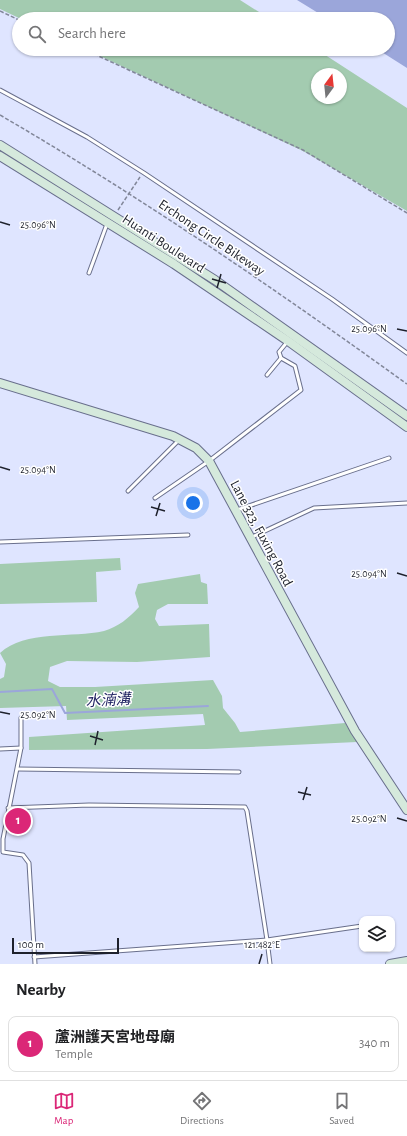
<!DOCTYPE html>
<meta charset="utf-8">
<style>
:root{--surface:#fff;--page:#f2f2f2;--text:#202124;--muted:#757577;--line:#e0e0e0;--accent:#db2777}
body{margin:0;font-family:"Alegreya Sans","Noto Sans TC",sans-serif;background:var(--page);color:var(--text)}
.controls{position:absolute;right:12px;bottom:12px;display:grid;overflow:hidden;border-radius:8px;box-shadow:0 1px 3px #0004}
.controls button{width:36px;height:36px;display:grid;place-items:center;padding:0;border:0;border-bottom:1px solid var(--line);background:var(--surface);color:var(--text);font:20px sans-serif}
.compass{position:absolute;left:311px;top:68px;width:36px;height:36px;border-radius:50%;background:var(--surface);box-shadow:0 1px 3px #0004;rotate:15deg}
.scale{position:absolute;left:12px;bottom:10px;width:107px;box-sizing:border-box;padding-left:4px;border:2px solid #1e212c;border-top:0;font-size:11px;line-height:14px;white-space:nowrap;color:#1e212c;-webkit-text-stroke:3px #fff;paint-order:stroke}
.you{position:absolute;left:193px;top:503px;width:14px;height:14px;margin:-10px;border:3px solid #fff;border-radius:50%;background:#1a73e8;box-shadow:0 0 0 6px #1a73e833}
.badge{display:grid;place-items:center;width:26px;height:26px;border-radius:50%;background:var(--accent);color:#fff;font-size:13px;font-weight:700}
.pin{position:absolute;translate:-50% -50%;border:2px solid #fff;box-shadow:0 1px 4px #0006}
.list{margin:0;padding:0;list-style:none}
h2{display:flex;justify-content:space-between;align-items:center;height:52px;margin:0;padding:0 16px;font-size:17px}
h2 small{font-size:13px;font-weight:400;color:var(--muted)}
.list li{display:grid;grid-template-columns:26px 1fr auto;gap:12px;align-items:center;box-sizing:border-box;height:56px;margin:0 8px 8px;padding:0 8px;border:1px solid var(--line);border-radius:8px}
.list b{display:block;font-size:15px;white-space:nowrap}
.list p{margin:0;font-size:13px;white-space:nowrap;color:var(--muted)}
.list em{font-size:13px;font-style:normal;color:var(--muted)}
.icon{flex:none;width:22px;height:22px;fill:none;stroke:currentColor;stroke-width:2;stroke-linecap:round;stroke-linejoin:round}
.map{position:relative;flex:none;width:407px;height:964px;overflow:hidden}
.search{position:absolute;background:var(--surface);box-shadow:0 1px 3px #0004;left:12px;right:12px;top:12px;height:44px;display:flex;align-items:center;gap:10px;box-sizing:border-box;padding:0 14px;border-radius:22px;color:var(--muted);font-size:15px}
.sheet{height:116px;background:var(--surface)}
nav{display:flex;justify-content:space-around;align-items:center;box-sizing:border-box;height:56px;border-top:1px solid var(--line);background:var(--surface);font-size:11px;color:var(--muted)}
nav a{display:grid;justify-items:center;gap:2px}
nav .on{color:var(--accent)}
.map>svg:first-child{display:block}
</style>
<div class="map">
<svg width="407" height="964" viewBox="0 0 407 964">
<rect width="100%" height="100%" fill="#dfe5ff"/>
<g fill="#a3cbb0" fill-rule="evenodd">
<path d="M0,0h240l30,19h-249l-21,-10z"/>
<path d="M85,49h231l91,59v103l-104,-60zM317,74h24v24h-24z"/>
<path d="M120,558l1,12 -25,2 1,30 -97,2v-40z"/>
<path d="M200,574l1,8 6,2 1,20h-40l-11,6 -2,9 4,7 50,-2 1,33 -73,5 -70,-1 -17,6 -2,14 12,6h35l118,-7 9,16 1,12 12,15 5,9 105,-9 12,19 -150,7 -178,1v-13l176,-12 -2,-11 -136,6 -1,-14 -66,2v-29l4,-2 2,-13 -6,-11c25,-23 73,-15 104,-22 14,-4 25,-13 35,-24l-4,-14 3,-9z"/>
</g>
<path fill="#9ba6da" d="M297,0h110v68l-30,-19h11v-30h-60z"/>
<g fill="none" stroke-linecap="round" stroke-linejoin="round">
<path stroke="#9ba6da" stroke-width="2" d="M0,692l52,-3 13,24 143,-7"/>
</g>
<path fill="#b2b9d8" stroke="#969cba" d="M11,816h13v10h-3v3h-10z"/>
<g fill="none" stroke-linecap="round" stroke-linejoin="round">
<g stroke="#696f8c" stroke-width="5">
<g id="lane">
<path d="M0,90l87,47 57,36 188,126 75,54"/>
<path d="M89,273l18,-49"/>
<path d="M267,375l14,-17"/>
<path d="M128,491l51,-51"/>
<path d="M155,498l54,-37 92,-71 -6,-24 -14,-8 -2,-6 9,-11"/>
<path d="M237,510l152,-52"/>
<path d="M252,537l62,-29 93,-5"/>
<path d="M0,542l188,-7"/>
<path d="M21,718v30l-18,91v13l20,3 6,8 6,101"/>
<path d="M0,749l21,-1"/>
<path d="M18,769l221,3"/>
<path d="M8,808l81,-3 156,2 2,4 20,129 95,-14"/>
<path d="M34,957l233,-17 3,24"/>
</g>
</g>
<g stroke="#696f8c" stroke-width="10">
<g id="secondary">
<path d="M0,145l215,135 192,136"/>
<path d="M0,156l174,108 114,77 119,86"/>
<path d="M0,383l173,53 23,12 13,13 146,270 52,79"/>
<path d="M390,964l17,-3"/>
</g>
</g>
<g stroke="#828799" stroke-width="1.5" stroke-dasharray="4 2" stroke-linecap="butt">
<path d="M0,11l19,9"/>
<path d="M83,49l220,101 104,63"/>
<path d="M0,115c141,82 275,174 407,269"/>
<path d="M118,210l22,-33"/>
</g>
<use href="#lane" stroke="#fff" stroke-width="3"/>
<use href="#secondary" stroke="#d5e9dc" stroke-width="8"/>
</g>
<path fill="none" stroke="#1e212c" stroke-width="1.5" d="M0,222l10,3M212,279l14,4M217,288l4,-14M397,329l10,2M0,467l10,3M151,507l14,4M156,516l4,-13M397,573l10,3M0,712l10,2M90,736l13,4M95,745l3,-14M298,792l13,3M303,800l4,-13M397,818l10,3M259,964l3,-10"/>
<g text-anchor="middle" stroke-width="3" stroke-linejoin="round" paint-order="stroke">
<g font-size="14" fill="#1e212c" stroke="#fff">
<text transform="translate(212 237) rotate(34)" y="5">Erchong Circle Bikeway</text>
<text transform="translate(164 243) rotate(33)" y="5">Huanti Boulevard</text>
<text transform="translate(262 533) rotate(62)" y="5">Lane 323, Fuxing Road</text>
</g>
<g font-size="15" font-style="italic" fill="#222563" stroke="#fff">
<text transform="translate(108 700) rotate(-3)" y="5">水湳溝</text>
</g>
</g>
<g font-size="10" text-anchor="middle" fill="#1e212c" stroke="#fff" stroke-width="3" stroke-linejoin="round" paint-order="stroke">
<text x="38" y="228">25.096°N</text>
<text x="369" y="332">25.096°N</text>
<text x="38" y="473">25.094°N</text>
<text x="369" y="577">25.094°N</text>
<text x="38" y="718">25.092°N</text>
<text x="369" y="822">25.092°N</text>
<text x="262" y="948">121.482°E</text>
</g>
</svg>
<div class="controls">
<button><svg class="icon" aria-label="layers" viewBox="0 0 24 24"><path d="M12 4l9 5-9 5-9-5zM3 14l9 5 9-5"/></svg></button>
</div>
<svg class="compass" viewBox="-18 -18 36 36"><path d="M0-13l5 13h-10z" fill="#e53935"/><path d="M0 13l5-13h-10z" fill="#757577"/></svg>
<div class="scale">100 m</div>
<div class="you"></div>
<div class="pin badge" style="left:18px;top:821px">1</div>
<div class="search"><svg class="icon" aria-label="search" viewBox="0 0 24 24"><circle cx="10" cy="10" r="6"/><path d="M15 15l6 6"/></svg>Search here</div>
</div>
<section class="sheet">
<h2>Nearby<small></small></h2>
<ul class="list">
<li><span class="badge">1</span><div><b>蘆洲護天宮地母廟</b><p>Temple</p></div><em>340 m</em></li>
</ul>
</section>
<nav>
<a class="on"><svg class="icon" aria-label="map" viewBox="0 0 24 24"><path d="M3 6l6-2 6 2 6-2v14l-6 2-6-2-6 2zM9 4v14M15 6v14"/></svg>Map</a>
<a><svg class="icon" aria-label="directions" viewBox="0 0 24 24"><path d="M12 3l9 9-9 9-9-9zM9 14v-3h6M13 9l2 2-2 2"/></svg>Directions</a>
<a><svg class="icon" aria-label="saved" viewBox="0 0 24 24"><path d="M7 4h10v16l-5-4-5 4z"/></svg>Saved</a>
</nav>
